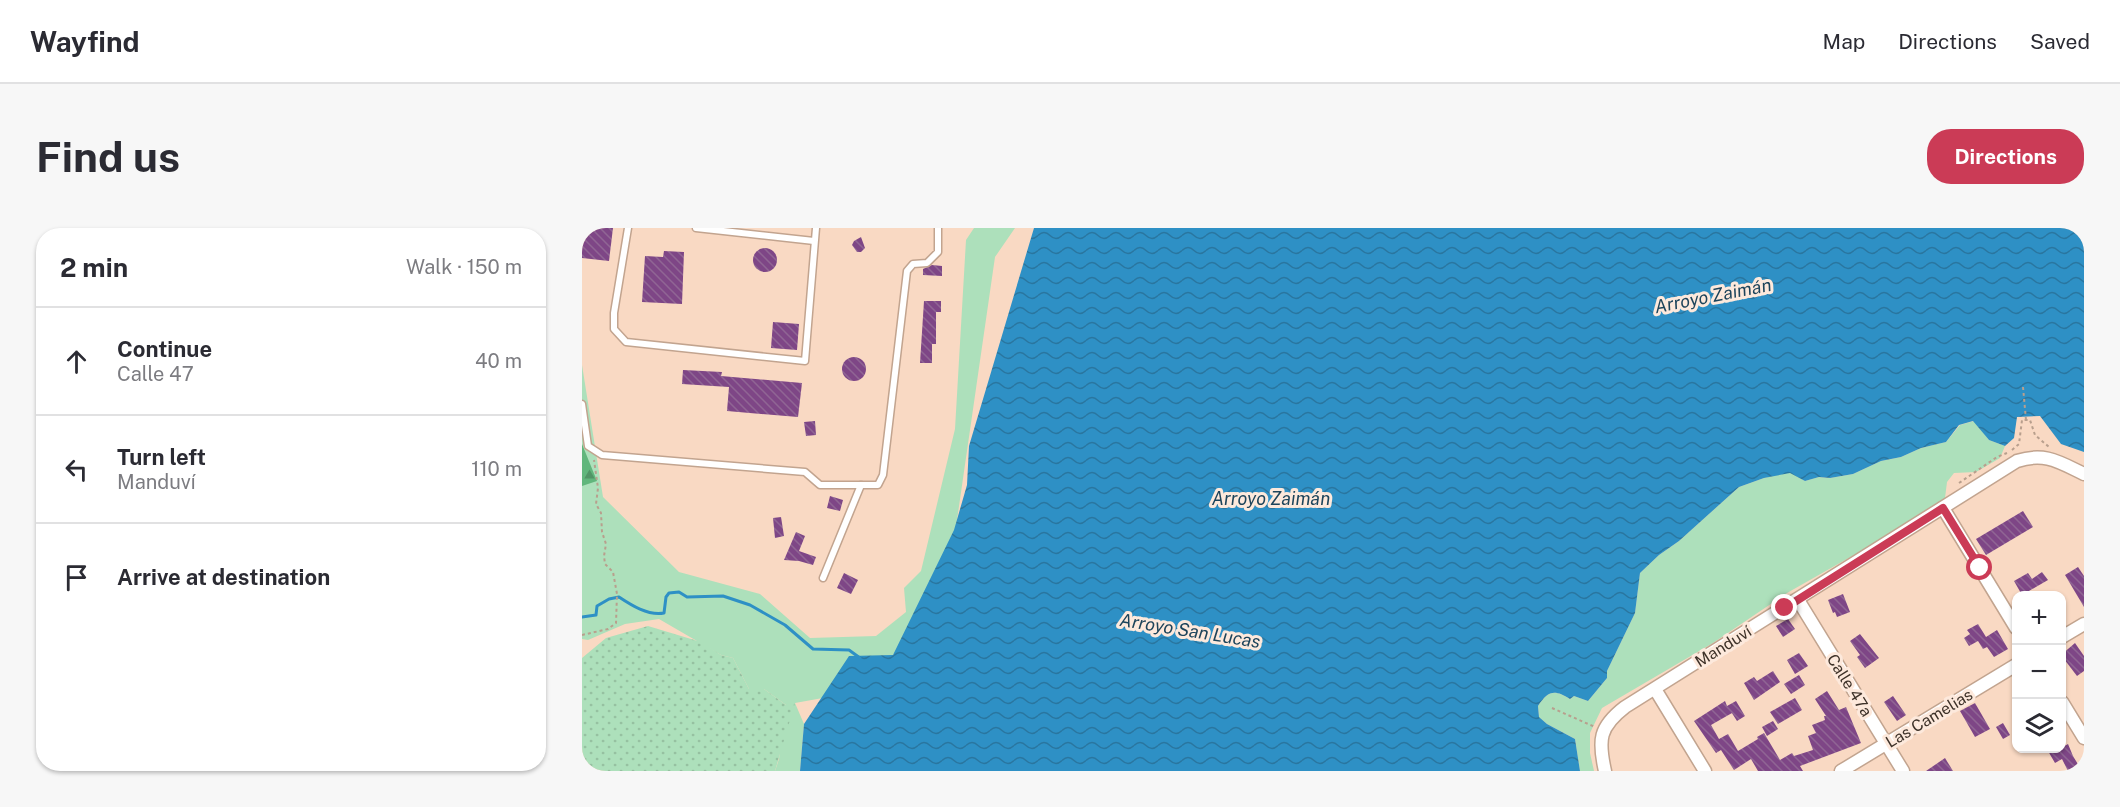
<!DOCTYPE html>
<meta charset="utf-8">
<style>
:root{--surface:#fff;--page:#f7f7f7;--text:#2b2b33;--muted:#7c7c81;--line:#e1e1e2;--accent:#cb3b56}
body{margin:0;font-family:"Public Sans",sans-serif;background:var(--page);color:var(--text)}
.controls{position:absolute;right:18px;bottom:18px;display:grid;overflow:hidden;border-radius:12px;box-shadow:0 2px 4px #0004}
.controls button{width:54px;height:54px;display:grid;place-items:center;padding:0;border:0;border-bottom:2px solid var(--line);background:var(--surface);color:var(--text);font:30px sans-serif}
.stop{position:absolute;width:18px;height:18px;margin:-14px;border:4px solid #cb3b56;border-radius:50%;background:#fff}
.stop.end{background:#cb3b56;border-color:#fff;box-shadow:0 2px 6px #0008}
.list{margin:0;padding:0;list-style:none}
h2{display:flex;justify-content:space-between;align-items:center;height:78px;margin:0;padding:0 24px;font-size:26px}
h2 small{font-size:20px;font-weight:400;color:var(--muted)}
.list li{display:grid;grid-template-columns:39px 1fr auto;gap:18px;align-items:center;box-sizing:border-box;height:108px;padding:0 24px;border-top:2px solid var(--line)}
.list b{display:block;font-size:22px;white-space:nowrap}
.list p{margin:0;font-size:20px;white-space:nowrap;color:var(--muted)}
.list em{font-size:20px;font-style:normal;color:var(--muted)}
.icon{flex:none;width:33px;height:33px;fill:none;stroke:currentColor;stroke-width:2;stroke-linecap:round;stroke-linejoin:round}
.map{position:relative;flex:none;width:1502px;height:543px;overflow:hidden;border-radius:24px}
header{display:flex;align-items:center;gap:36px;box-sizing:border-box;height:84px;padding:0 30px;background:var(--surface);border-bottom:2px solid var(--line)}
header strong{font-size:28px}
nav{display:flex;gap:33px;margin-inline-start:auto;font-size:21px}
.intro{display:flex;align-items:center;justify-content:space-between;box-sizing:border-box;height:144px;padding:0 36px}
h1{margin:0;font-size:42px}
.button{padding:15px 27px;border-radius:24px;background:var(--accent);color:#fff;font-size:21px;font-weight:700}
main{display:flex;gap:36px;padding:0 36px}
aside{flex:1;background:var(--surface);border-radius:24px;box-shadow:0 2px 4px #0004}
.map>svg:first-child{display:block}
</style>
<header>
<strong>Wayfind</strong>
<nav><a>Map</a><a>Directions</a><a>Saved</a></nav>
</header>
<div class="intro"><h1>Find us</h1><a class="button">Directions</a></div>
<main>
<aside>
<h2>2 min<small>Walk · 150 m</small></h2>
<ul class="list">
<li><svg class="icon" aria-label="ahead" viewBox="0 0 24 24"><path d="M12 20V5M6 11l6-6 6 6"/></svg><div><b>Continue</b><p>Calle 47</p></div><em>40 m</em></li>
<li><svg class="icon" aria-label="left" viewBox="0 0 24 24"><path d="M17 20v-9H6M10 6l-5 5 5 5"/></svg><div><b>Turn left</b><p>Manduví</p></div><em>110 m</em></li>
<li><svg class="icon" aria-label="arrive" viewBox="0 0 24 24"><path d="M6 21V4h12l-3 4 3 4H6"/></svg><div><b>Arrive at destination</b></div></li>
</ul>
</aside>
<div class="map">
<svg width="1502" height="543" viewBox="0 0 1502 543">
<defs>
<pattern id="forest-firs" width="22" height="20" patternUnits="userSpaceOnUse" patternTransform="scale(1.5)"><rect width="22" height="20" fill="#61b67c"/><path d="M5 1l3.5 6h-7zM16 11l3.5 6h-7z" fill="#519566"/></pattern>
<pattern id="park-dots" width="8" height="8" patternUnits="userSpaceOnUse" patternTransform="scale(1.5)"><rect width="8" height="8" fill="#ade0bb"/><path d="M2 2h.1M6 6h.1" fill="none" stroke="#96c1a1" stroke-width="1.8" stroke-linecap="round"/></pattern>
<pattern id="water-waves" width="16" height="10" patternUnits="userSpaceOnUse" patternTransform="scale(1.5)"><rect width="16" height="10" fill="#2e90c5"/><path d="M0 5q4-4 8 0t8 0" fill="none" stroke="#2976a0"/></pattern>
<pattern id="building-back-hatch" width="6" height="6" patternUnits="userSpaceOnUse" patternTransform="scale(1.5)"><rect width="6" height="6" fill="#7e4686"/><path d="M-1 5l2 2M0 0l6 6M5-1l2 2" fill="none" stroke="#906594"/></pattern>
</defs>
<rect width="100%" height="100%" fill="#f9d9c3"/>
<g fill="#ade0bb">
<path d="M392,0h41l-20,29 -50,346 -89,89 -61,11 9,21 -4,47h-25l4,-12 7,-54 -22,-16h-15l-16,-31 -12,-3 -62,-36 -34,5 -37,16 -6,-1v-274l21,132 76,75 81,22 50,44 66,-2 30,-24 -2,-24 17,-17 34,-142 11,-189z"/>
<path d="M1392,193l15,19 16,6 -5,12 -24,14 -22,1 -7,9 -2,16 -77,49 -81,46 -74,50 -111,65 -12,25v20l4,18h-14l-5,-32 -28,-15 -8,-7 -1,-11c10,-15 16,-17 32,-7l4,-3 14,5 19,-23v-7l28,-58 5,-40 19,-18 20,-14 60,-54 25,-9 26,-6 15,9 14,-4 11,1 23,-4 28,-13 20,-4 20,-9 25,-6 14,-17z"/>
</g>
<path fill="url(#forest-firs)" d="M0,216l15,37 -15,5z"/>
<path fill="url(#park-dots)" d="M66,398l53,16 20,13 12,3 16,31h15l22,16 9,-2 -20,68h-193v-113l24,-20z"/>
<path fill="url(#water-waves)" d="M452,0h1050v224l-23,-8 -21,-28 -23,1 -3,21 -9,8 -16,-6 -16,-19 -14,4 -13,17 -25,6 -20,9 -20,4 -28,13 -23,4 -11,-1 -14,4 -15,-8 -26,5 -25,9 -60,54 -20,14 -19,18 -5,40 -28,58v7l-19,23 -14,-5 -4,3c-16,-10 -22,-8 -32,7l1,11 8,7 28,15 5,32h-780l4,-47 45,-68 44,-1 61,-125 13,-45 2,-39z"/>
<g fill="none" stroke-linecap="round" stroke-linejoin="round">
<path stroke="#2e90c5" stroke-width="3" d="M0,389l14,-2 1,-9 12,-7 10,-2c12,8 29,19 45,16l2,-16 3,-4 10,-1 8,5 36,-1 27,9 35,20 28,24 36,1 11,8"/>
</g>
<g fill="url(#building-back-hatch)">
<path d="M0,0h31l-4,33 -27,-3z"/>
<path d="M279,9l4,11 -4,4h-4l-5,-7 2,-4z"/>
<circle cx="183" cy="32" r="12"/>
<path d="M82,23l20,1 -2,52 -40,-2 3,-46 18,1z"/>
<path d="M350,37l10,1v10l-19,-1v-6z"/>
<path d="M342,73h17v11h-5v32h-4v19h-12z"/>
<path d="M191,94l26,2 -2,26 -26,-2z"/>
<circle cx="272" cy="141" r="12"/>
<path d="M101,142l39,2 -1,4 81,7 -4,34 -71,-6 2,-24 -47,-3z"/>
<path d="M233,193l1,14 -10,1 -2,-14z"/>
<path d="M248,268l13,4 -3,11 -13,-3z"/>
<path d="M1441,283l10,16 -47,28 -10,-16z"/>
<path d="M199,289l3,19 -9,2 -2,-20z"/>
<path d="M214,304l9,4 -6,15 17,6 -3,8 -14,-4 -15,-1z"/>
<path d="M1496,339l6,9v31l-19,-32z"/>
<path d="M1460,344l6,8 -26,15 -8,-14 14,-8 4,6z"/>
<path d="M262,345l14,7 -7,14 -14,-6z"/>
<path d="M1261,366l7,18 -13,5 -2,-5 -2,1 -5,-13z"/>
<path d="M1206,391l7,10 -12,8 -7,-11z"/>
<path d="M1396,396l8,13 11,-7 11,19 -14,8 -7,-10 -4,2 -5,-8 -9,5 -5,-8 6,-4 -3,-4z"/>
<path d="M1278,406l19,24 -14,10 -8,-11 3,-2 -10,-14z"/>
<path d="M1493,415l9,13v15l-7,5 -16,-21z"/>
<path d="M1217,425l9,13 -13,8 -8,-14z"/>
<path d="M1191,443l7,11 -26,18 -10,-17 10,-6 3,4z"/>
<path d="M1217,447l6,10 -14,9 -7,-10z"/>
<path d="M1245,463l12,19 7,-3 15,36 -61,23 3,5h-45l-7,-12 -17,11 -13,-20 -5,3 -22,-32 31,-20 2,5 9,-5 9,15 -8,5 -9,-14 4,6 -21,12 8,14 9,-5 10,17 20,-12 -1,-2 7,-4 16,27 12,-7 2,3 19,-6 -5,-14 8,-3 -4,-8 13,-5 -1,-4h2l-11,-17z"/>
<path d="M1311,468l13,19 -9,6 -13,-19z"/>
<path d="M1213,470l7,12 -24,14 -8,-12z"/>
<path d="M1393,475l15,26 -15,8 -15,-26z"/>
<path d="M1191,493l5,8 -11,7 -5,-9z"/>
<path d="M1421,495l7,12 -7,4 -7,-12z"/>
<path d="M1486,516l5,12 9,15h-14l-6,-12 -7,4 -7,-12 5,-3h8z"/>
<path d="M1363,530l8,13h-27z"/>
</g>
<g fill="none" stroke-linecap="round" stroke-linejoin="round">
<g stroke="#c2a48f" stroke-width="9">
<g id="lane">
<path d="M46,0l-14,85v16l12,13 179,19 11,-133"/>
<path d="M114,0l118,13"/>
<path d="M0,176l6,42 14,9 203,17 15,13h58l5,-10 24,-204 6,-7 14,-1 11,-11v-24"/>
<path d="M241,350l38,-93"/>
</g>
</g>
<g stroke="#c2a48f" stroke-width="15">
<g id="street">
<path d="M1361,280l73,120"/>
<path d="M1216,372l105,171"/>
<path d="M1480,409l22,-13"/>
<path d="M1073,461l50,82"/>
<path d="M1480,474l22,36"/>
<path d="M1023,543c-7,-31 -6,-44 20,-64l392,-246c28,-9 42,1 67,13"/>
<path d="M1259,543l175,-106"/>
</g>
</g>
<g stroke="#b89f8d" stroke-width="2" stroke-dasharray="3 3" stroke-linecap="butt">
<path d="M1441,159l3,33"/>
<path d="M1430,222l7,-6 3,-24h8l5,15 14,12"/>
<path d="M1377,255l38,-26 10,-4"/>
<path d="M0,407l26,-6 8,-6 1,-29 -4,-22 -8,-8 -1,-8 2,-12 -4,-12 -1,-19 -5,-9 2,-16 -4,-28"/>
<path d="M970,480l43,19"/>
</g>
<use href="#lane" stroke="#fff" stroke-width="6"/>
<use href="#street" stroke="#fff" stroke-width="12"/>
</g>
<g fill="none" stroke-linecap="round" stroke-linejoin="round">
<path stroke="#cb3b56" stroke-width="8" d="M1203,380l158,-100 37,60"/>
</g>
<g text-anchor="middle" stroke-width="6" stroke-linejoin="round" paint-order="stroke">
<g font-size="16" fill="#3e3229" stroke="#fde9dc">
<text transform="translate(1141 418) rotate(-32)" y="6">Manduví</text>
<text transform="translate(1268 457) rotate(58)" y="6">Calle 47a</text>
<text transform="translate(1347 490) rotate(-31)" y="6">Las Camelias</text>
</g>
<g font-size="18" font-style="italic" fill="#1d445b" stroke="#fde9dc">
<text transform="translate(1131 68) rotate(-11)" y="6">Arroyo Zaimán</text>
<text x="689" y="277">Arroyo Zaimán</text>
<text transform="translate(608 403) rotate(9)" y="6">Arroyo San Lucas</text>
</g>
</g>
</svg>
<div class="controls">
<button>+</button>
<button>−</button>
<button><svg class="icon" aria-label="layers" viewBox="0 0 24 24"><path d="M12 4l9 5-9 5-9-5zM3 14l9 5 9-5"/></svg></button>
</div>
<div class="stop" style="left:1398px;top:340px"></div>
<div class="stop end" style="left:1203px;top:380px"></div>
</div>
</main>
